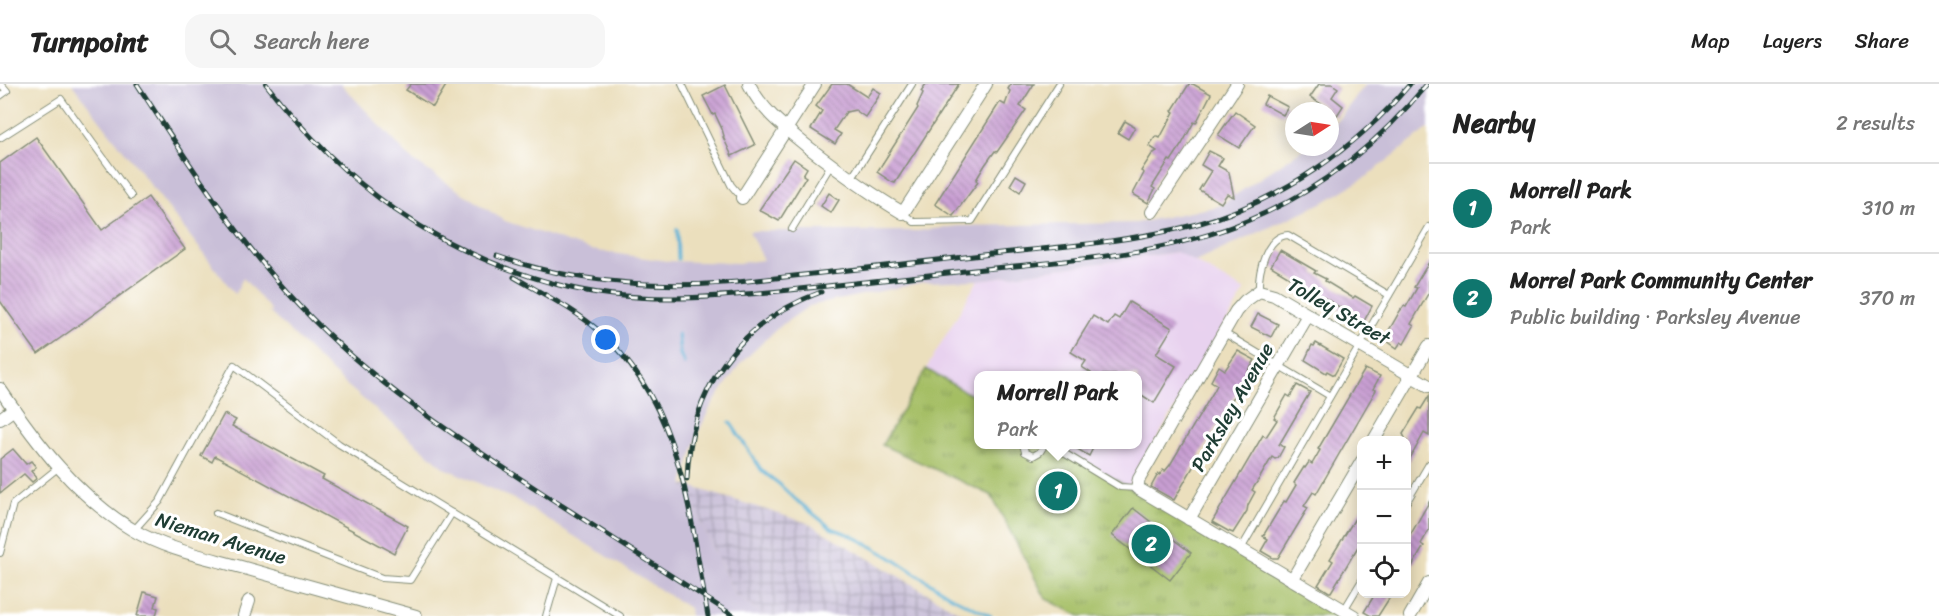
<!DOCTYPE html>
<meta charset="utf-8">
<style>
:root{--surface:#fff;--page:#f6f6f6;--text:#222;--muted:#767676;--line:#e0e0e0;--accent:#0f766e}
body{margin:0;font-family:Sriracha,sans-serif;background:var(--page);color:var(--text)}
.controls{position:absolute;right:18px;bottom:18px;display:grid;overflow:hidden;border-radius:12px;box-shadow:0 3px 15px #0003}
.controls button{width:54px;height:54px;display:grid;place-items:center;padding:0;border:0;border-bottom:2px solid var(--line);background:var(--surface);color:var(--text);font:30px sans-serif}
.compass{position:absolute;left:1285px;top:18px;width:54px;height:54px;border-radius:50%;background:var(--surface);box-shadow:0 3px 15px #0003;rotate:78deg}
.you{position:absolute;left:606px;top:256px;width:21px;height:21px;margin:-15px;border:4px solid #fff;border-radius:50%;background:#1a73e8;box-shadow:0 0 0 9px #1a73e833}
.badge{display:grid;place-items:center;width:39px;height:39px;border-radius:50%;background:var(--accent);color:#fff;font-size:20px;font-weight:700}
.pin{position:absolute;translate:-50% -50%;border:3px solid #fff;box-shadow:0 2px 6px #0006}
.popup{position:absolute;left:974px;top:287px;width:168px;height:78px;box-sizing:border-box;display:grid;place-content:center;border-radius:12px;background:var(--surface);filter:drop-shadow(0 2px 4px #0005);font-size:20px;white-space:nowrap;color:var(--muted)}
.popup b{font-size:22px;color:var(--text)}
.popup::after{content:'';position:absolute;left:50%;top:100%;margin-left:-12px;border:12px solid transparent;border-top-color:var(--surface)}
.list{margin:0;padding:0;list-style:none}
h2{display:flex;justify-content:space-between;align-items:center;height:78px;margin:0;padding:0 24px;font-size:26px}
h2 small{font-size:20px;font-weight:400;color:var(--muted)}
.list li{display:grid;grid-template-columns:39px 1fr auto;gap:18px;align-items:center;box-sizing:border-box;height:90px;padding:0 24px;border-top:2px solid var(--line)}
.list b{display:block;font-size:22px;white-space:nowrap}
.list p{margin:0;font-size:20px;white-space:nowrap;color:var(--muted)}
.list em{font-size:20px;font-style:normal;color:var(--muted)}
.icon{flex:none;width:33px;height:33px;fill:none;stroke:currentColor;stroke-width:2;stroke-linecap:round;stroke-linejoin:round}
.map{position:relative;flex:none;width:1429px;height:532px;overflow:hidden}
header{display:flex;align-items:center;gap:36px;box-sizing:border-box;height:84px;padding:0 30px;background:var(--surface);border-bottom:2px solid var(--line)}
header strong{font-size:28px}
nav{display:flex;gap:33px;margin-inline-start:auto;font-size:21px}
.search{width:420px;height:54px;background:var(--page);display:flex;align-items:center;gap:15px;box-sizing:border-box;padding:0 21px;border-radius:18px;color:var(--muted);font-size:22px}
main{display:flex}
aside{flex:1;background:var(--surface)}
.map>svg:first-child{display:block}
</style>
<header>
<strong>Turnpoint</strong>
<div class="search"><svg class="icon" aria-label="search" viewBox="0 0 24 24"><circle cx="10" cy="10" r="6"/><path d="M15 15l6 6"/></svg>Search here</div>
<nav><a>Map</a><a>Layers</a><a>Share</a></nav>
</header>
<main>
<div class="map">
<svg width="1429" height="532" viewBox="0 0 1429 532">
<defs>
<pattern id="industrial-grid" width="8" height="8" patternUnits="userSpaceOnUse" patternTransform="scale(1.5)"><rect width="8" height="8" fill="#c9bfd8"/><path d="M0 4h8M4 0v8" fill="none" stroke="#a39cb0"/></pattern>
<pattern id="park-tufts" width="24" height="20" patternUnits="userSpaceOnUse" patternTransform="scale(1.5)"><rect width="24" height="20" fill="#a4be64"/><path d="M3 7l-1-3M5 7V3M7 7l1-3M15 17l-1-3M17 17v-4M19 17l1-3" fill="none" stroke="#859c53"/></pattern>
<pattern id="building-back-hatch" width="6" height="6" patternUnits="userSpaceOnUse" patternTransform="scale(1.5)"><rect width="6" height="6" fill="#c99fd3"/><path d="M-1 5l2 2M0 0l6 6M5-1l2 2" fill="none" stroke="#a383ac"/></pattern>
</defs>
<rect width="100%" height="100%" fill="#fff"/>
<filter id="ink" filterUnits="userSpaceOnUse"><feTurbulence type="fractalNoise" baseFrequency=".0167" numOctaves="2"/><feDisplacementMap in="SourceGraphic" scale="12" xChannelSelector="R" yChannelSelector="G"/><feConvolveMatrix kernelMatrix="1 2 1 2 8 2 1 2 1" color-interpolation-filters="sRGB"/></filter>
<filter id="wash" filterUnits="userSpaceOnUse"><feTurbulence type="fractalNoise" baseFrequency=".008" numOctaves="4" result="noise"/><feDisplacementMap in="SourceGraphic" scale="24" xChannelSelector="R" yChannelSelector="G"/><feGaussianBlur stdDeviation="1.35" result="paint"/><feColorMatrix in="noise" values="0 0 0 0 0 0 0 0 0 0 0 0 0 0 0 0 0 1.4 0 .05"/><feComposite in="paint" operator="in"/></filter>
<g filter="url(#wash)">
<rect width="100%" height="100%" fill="#ebdfbd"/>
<path fill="#e8d2ef" d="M1178,168l67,39 -117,196 -72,-42 82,-1v-68h-160v23l-52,-30 52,-89z"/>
<path fill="url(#industrial-grid)" d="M683,400l125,39 158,93h-200l-31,-21z"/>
<path fill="#c9bfd8" d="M72,0h269l71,76 93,61 86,29 76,11 72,2 24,-3 -14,-29h169l39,-5 179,-3 83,-17 87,-59h24v-17l36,-46h63v44l-63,49 -40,24 -131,61 -18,-10 -199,28 -54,2 -115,24 -30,21 -39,37 -30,44 -12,25 -15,51 52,111 31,21h-76l-1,-8 -171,-107 -73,-33 -102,-86 -75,-71h4l-29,-33 -8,16z"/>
<path fill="url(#park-tufts)" stroke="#627e4c" stroke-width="1.5" d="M926,285l52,30v45l78,1 293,171h-269l-34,-17 -55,-104 -109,-50z"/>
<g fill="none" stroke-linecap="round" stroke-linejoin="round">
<g stroke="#58b0d5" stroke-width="3">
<path d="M677,145l1,30"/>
<path d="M678,250l2,20 4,9"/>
<path d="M730,338l32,49 16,12 17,16 36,29 22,8 37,21 62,40 39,19"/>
</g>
</g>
<g id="blocks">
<g fill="url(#building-back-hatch)">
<path d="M411,0h36l-14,23 -27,-17z"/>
<path d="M832,0h15l20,13 6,-9 8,5 -16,24 -10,-7 -9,2 -12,18 7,4 -6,10 -24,-15 11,-18 -6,-5z"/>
<path d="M926,0h33l-64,99 -3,-1 -15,-10 41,-64 -1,-2 6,-13 -2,-2z"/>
<path d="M1011,0h23l-14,22 6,4 -29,42 -2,-1 -10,14 -9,15 2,2 -25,34 -18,-12 65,-102 5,3 5,-14 -2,-2z"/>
<path d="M1189,0h4l18,10 -15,29 -2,-1 -12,22 -11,17 -2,-1 -17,27 3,2 -7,14 -15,-9 11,-21 -3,-2 11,-17 5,-3 -8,-5 7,-10 4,2 14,-26 -2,-1z"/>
<path d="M1319,0h13l6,4 -6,9 11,9 -7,11 -6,-4v-2l-5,-1 2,-2 -17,-11z"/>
<path d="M725,1l30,60 -23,11 -9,-19 1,-1 -2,-7 -7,-15 -2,1 -10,-19z"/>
<path d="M1267,12l21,11 -5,8 -20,-11z"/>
<path d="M1235,27l20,14 -16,23 -21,-13z"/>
<path d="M1125,37l10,6 -7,12 -10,-6z"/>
<path d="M36,53l66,93 46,-33 37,52 -147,105 -38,-53v-138z"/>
<path d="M1209,67l14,7 -5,8 11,6 5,25 -7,-3 -6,9 -22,-13 12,-19 -10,-6z"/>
<path d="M794,75l13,9 -4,7 3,2 -27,44 -20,-11z"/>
<path d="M1016,91l10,6 -6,11 -10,-7z"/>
<path d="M829,109l10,7 -8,13 -10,-7z"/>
<path d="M1280,166l36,21 -2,2 12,6 -1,2 28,17 2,-2 17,10 -9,17 -24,-13 2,-2 -70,-42z"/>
<path d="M1429,178v30l-18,32 3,2 -10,18 -3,-2 -4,6 -13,-9 16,-28 4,-5 2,1 11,-19 -3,-1z"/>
<path d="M1129,218l43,26 -16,26 20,12 -22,37 -17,-11v-17h-47l1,-2 -9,-6 4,-6 -15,-9 22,-36 15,9 6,-9 5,3z"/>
<path d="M1258,230l20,10 -7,13 -20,-10z"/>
<path d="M1316,259l27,16 -9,16 -7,-4 -1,2 -21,-13 7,-15 2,1z"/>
<path d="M1238,267l17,9 -81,140 -23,-13 7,-13 2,1 3,-5 2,1 5,-6 44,-74 3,-6 -6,-4 8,-15 6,4z"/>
<path d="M1365,285l15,7 -7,13 3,1 -60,104 -3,-2 -9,14 4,2 -30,50h-5l-12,-7 7,-12 -5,-3 21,-35 2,1 10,-17 -2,-2 10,-16 1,1 4,-6 3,2 8,-14 -2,-1z"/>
<path d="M1297,301l13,7 -31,53 5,2 -6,11 -3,1 -3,-2 -13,22 -7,11 3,2 -7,13 -1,6 -14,22 -5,-2 -16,-9 51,-87 3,2 11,-17 -3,-2 13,-23 3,2z"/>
<path d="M1429,312v40l-5,-3 -17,31v-23h-4l2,-3 -2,-4 16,-26 2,1z"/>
<path d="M224,330l12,6 -4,6 92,50 -2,3 86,47 -14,27 -179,-97 -3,6 -11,-6z"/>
<path d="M1069,360h26l-6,12z"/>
<path d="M13,365l13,15 5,-3 5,6 -5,4 6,7 -5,4 -8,-8 -24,19v-34z"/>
<path d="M1429,418v28l-8,14 3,2 -17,29v-34z"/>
<path d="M1362,423v33l-31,52h-2l-11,-7 15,-24 -3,-2z"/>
<path d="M1133,424l58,45 -21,27 -58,-45z"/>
<path d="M144,508l14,4 -3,11 3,1 -2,8h-19z"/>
<path d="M1375,510h17l-14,22h-7l-7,-4z"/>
</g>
</g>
</g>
<g filter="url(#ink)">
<use href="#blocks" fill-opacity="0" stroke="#858e78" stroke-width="1.5"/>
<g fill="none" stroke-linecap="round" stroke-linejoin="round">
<g stroke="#858e78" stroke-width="8">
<g id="lane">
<path d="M682,0l49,101 11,13"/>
<path d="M0,12l7,-5 -6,-7"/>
<path d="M0,54l61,-39 70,97"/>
<path d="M851,95l61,-95"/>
<path d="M903,129l11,9 58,-1 87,-137"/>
<path d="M792,145l39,-64"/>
<path d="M1259,207c-1,-19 7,-55 29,-56l101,60"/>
<path d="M1224,249l106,63"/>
<path d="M1023,360l2,8 8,4 7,-4 5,-8"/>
<path d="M1049,360l71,43 17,1"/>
<path d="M1406,419l23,-39"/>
<path d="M216,429l166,65 28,2 42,-67"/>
<path d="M134,446l26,-29 74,-136 105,79 281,172"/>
<path d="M1241,465l188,-322"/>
<path d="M0,469l13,-49 46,-37"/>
<path d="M1344,526l18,-30"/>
<path d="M546,532l11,-38"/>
</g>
</g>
<g stroke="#858e78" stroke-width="14">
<g id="street">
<path d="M749,0c13,27 36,44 59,63 31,24 61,46 95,66l83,-129"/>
<path d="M742,114l73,-114"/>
<path d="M1152,128l85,-128"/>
<path d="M0,305c36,53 77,108 133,141 32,19 72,27 108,37 58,16 117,33 175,49"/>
<path d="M0,335l14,-10"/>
<path d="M1374,356l55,-94"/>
<path d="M1189,435l119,-204"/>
<path d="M1292,496l70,-119"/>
<path d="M244,532l5,-15"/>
<path d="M1354,532l-217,-128 2,-9 97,-168 9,-10 14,-10 15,4 155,91"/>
<path d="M1410,532l19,-33"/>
</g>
</g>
<use href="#lane" stroke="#fff" stroke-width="6"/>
<use href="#street" stroke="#fff" stroke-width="12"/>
<g stroke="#1f3d34" stroke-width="5">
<g id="rail">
<path d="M137,0c50,77 100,155 163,222 71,76 157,132 244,188 63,41 127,81 190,122"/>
<path d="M266,0c77,100 169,168 293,201 76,20 153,13 231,5 56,-6 111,-12 167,-18 96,-11 203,-14 292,-52 71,-29 130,-77 178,-136"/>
<path d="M497,172c77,27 160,33 241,26 84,-9 169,-18 253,-28 68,-7 139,-12 206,-30 83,-23 158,-74 213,-140"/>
<path d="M514,193c29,17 60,32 85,54 84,75 90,182 109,285"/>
<path d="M687,395c3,-89 50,-156 134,-187"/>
</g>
</g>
<use href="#rail" stroke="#fff" stroke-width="3" stroke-dasharray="9" stroke-linecap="butt"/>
</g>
</g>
<g text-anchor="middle" stroke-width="6" stroke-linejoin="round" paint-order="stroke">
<g font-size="20" fill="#1f3d34" stroke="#fff">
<text transform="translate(1339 227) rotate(30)" y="7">Tolley Street</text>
<text transform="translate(1232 323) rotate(-60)" y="7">Parksley Avenue</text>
<text transform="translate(221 454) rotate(17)" y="7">Nieman Avenue</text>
</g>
</g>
</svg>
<div class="controls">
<button>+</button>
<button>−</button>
<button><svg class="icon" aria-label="locate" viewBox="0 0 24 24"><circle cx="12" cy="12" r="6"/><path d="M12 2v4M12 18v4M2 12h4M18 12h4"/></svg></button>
</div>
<svg class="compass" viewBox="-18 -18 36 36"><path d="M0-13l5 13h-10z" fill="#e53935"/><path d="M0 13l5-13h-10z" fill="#767676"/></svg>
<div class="you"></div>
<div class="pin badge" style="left:1058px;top:407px">1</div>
<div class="popup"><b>Morrell Park</b>Park</div>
<div class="pin badge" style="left:1151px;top:460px">2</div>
</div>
<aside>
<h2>Nearby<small>2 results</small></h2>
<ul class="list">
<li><span class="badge">1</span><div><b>Morrell Park</b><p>Park</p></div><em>310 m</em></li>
<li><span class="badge">2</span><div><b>Morrel Park Community Center</b><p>Public building · Parksley Avenue</p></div><em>370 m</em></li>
</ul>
</aside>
</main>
